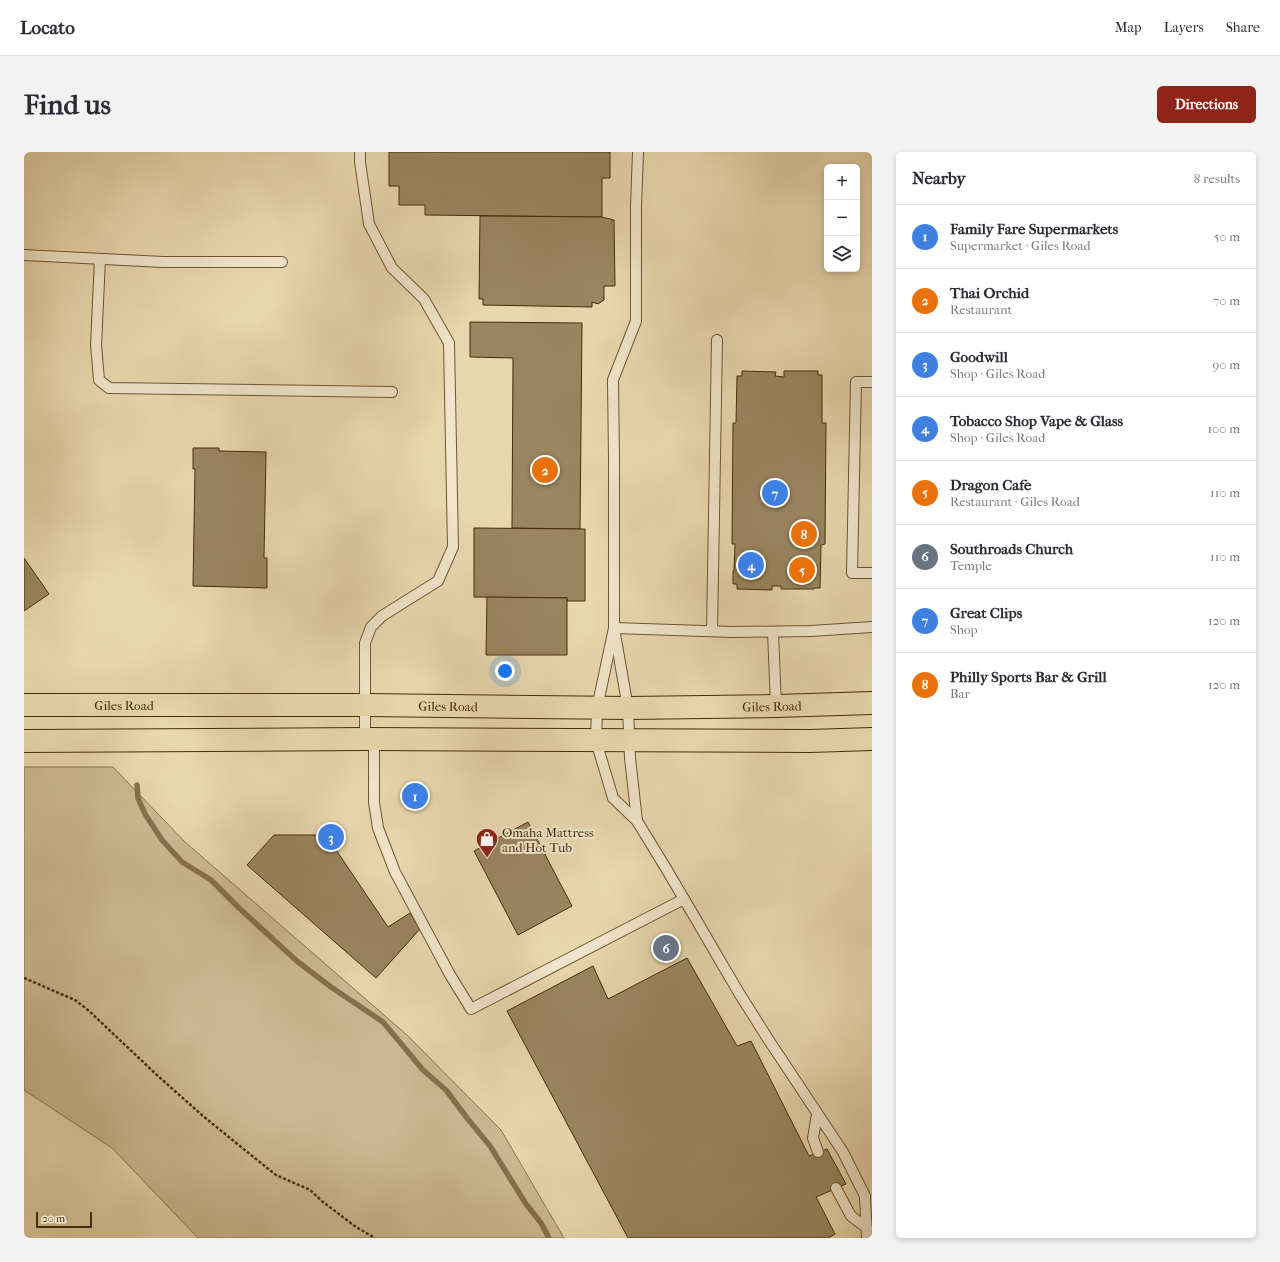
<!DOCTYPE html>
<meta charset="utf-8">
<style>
:root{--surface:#fff;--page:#f2f2f3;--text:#2b2b33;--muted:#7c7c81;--line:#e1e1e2;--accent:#8f2418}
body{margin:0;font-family:"IM FELL French Canon",serif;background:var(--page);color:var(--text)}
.controls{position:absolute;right:12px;top:12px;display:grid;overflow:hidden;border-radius:6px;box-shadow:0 2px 6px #0003}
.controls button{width:36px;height:36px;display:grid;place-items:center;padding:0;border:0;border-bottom:1px solid var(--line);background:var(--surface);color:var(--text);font:20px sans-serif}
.scale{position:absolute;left:12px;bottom:10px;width:56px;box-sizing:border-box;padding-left:4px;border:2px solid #452d0a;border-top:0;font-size:11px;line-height:14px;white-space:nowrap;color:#452d0a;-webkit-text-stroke:3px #f0e4ca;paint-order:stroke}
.you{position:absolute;left:481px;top:519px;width:14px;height:14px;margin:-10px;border:3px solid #fff;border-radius:50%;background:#1a73e8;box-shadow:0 0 0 6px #1a73e833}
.badge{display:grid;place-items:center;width:26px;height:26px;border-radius:50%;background:var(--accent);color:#fff;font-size:13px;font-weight:700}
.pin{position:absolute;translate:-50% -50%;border:2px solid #fff;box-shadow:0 1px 4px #0006}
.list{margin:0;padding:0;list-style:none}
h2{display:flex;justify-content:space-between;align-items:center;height:52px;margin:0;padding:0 16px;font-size:17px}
h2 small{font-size:13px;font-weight:400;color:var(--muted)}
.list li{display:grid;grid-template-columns:26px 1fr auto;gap:12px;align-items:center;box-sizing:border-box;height:64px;padding:0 16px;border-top:1px solid var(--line)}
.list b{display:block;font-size:15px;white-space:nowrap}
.list p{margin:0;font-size:13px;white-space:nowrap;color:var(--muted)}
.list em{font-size:13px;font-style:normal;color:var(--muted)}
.icon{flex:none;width:22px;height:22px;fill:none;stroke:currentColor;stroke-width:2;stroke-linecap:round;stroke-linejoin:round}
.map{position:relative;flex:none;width:848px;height:1086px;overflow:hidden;border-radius:6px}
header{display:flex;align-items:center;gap:24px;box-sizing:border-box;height:56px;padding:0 20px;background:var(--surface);border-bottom:1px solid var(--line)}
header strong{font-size:19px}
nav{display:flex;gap:22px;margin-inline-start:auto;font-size:14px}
.intro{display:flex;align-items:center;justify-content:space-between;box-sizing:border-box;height:96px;padding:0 24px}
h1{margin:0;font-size:28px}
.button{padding:10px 18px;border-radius:6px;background:var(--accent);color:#fff;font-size:14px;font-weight:700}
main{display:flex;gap:24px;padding:0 24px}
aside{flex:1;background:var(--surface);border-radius:6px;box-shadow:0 2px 6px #0003}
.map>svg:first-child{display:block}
</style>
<header>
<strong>Locato</strong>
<nav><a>Map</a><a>Layers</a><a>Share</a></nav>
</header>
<div class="intro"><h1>Find us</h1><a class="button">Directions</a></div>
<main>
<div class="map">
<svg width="848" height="1086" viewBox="0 0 848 1086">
<rect width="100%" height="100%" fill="#e8d6ad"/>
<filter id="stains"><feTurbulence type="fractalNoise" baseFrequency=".005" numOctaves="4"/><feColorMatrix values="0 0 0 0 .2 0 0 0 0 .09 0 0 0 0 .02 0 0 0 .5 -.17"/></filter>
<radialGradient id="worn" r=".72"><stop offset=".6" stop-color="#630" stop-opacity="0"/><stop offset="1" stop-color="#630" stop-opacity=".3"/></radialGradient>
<path fill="#ccb991" stroke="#88734e" d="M0,615h89l72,75 222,193 94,95 63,108h-366l-86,-90 -88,-58z"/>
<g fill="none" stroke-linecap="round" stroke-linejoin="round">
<path stroke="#86704b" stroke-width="5.5" d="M113,633l1,13 7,16 17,26 20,22 29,18 28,28 59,54 33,25 52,35 40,48 23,20 21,28 23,28 36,58 15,19 8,15"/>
</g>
<g fill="#9a855f" stroke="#452d0a">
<path d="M365,0h221v26h-8v39l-177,-2v-10h-26v-19h-10z"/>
<path d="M456,64l122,1 12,3 1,66h-11v14l-6,4 -6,-2v5l-109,-2v-6h-4z"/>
<path d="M446,170l112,1 -2,206 -68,-1 1,-170 -43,-1z"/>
<path d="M718,219l34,1 -1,4 9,1v-6h34v4h4v48h4l-1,121 -4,1 -1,43h-6v1h-33v-3h-9v4l-35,-1v-5h-4v-13h1l1,-27h-3l1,-121h3l1,-47h5z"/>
<path d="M169,296h26v3l47,1 -2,106h3v30l-74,-2 2,-117h-2z"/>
<path d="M450,376l111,1v72h-18v-3l-93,-1z"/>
<path d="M0,406l25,36 -25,17z"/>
<path d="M463,445l80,1v57h-81z"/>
<path d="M504,670l44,84 -54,29 -44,-84z"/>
<path d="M250,683h52l62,92 22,-14 10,16 -44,49 -129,-113z"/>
<path d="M663,806l50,88 14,-5 58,115 18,-7 19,35 -30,13 19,37 -7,4h-200l-121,-227 86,-45 15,33z"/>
</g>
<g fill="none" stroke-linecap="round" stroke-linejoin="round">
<g stroke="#6e5733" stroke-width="12">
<g id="service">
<path d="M336,0v10l9,62 23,44 32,31 25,44 4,204 -15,34 -56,35 -11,11 -6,16v96"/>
<path d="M0,103l139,7h119"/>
<path d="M76,107l-4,86 3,35 10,8 283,4"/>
<path d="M848,230h-16l-4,191h20"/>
<path d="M590,476l-17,80 -1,33 17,57 24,23 30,49 72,123 29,46 75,113 22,44 2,42"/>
<path d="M590,476l119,4 78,-1 61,-4"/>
<path d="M688,479l5,-291"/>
<path d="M749,480l3,74"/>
<path d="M350,587v63l4,26 17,44 54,101 22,36 213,-110"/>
<path d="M613,669l-7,-63 -2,-50 -14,-80v-170l-1,-78 23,-59v-115l2,-54"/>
<path d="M793,962l-4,24 5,14"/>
<path d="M812,1036l15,28 16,12"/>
</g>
</g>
<g stroke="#452d0a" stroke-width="24">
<g id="primary">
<path id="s1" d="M0,553h341l263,3 148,-2 96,-3"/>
<path d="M0,589l341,-2 445,2 62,-2"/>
</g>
</g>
<path stroke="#452d0a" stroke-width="2.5" stroke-dasharray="3 2" stroke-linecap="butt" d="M0,826l51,22 13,10 70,66 45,40 43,35 30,24 34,15 13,12 33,25 19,11"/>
<use href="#service" stroke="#f0e4ca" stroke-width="10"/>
<use href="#primary" stroke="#e8d6ad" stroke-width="22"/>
</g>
<defs>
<g id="shop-pin" transform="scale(1.15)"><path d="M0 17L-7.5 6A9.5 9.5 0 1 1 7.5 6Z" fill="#8f2418" stroke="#f0e4ca"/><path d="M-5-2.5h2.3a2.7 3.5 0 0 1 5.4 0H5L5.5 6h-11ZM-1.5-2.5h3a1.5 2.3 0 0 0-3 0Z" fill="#fff"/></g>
</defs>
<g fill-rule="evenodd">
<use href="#shop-pin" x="463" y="687"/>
</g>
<g text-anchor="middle" stroke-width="4" stroke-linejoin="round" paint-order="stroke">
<g font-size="13" fill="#452d0a" stroke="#f0e4ca">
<text dy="5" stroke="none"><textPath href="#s1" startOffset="100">Giles Road</textPath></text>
<text dy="5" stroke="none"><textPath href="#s1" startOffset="424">Giles Road</textPath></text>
<text dy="5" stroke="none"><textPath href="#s1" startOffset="748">Giles Road</textPath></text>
</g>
<g font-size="13" fill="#452d0a" stroke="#f0e4ca" text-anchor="start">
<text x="478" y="685">Omaha Mattress<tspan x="478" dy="15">and Hot Tub</tspan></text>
</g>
</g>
<rect width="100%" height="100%" filter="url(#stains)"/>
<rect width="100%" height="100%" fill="url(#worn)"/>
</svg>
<div class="controls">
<button>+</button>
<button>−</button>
<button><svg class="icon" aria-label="layers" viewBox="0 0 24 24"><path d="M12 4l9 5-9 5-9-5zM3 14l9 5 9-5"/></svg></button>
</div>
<div class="scale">20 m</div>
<div class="you"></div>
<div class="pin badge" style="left:391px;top:644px;background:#3f7fe0">1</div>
<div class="pin badge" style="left:521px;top:318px;background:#e8710a">2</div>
<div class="pin badge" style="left:307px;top:685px;background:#3f7fe0">3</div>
<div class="pin badge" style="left:727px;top:413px;background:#3f7fe0">4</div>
<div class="pin badge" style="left:778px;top:418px;background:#e8710a">5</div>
<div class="pin badge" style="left:642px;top:796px;background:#6b7280">6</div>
<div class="pin badge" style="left:751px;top:341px;background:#3f7fe0">7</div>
<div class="pin badge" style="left:780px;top:382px;background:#e8710a">8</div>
</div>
<aside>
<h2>Nearby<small>8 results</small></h2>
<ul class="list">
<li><span class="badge" style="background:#3f7fe0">1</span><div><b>Family Fare Supermarkets</b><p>Supermarket · Giles Road</p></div><em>50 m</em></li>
<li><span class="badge" style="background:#e8710a">2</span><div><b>Thai Orchid</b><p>Restaurant</p></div><em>70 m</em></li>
<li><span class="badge" style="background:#3f7fe0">3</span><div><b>Goodwill</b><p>Shop · Giles Road</p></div><em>90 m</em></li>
<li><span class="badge" style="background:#3f7fe0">4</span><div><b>Tobacco Shop Vape &amp; Glass</b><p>Shop · Giles Road</p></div><em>100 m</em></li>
<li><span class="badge" style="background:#e8710a">5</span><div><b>Dragon Cafe</b><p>Restaurant · Giles Road</p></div><em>110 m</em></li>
<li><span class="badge" style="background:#6b7280">6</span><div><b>Southroads Church</b><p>Temple</p></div><em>110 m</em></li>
<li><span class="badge" style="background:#3f7fe0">7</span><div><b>Great Clips</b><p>Shop</p></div><em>120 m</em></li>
<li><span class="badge" style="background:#e8710a">8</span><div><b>Philly Sports Bar &amp; Grill</b><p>Bar</p></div><em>120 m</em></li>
</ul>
</aside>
</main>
